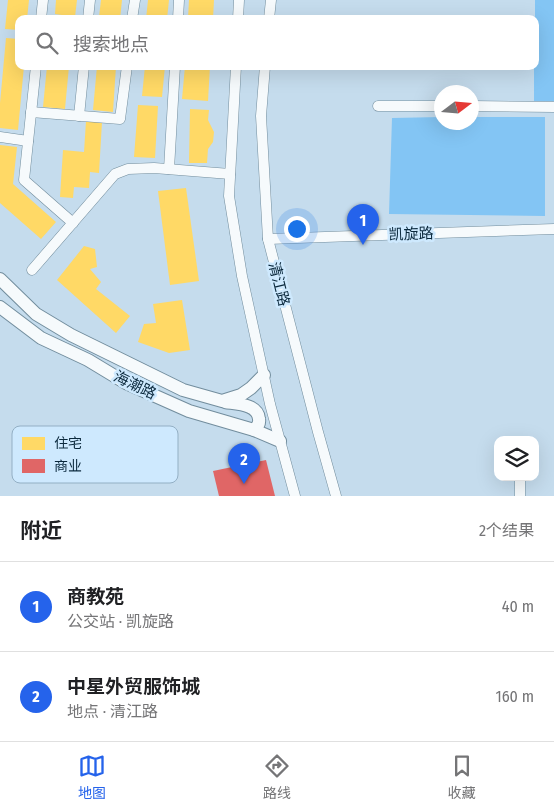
<!DOCTYPE html>
<html lang="zh">
<meta charset="utf-8">
<style>
:root{--surface:#fff;--page:#f6f6f6;--text:#202124;--muted:#757577;--line:#e0e0e0;--accent:#2563eb}
body{margin:0;font-family:"Fira Sans Condensed","Noto Sans SC",sans-serif;background:var(--page);color:var(--text)}
.controls{position:absolute;right:15px;bottom:15px;display:grid;overflow:hidden;border-radius:10px;box-shadow:0 5px 20px #0002}
.controls button{width:45px;height:45px;display:grid;place-items:center;padding:0;border:0;border-bottom:1px solid var(--line);background:var(--surface);color:var(--text);font:25px sans-serif}
.compass{position:absolute;left:434px;top:85px;width:45px;height:45px;border-radius:50%;background:var(--surface);box-shadow:0 5px 20px #0002;rotate:74deg}
.you{position:absolute;left:296px;top:228px;width:18px;height:18px;margin:-12px;border:4px solid #fff;border-radius:50%;background:#1a73e8;box-shadow:0 0 0 8px #1a73e833}
.badge{display:grid;place-items:center;width:32px;height:32px;border-radius:50%;background:var(--accent);color:#fff;font-size:16px;font-weight:700}
.pin{position:absolute;translate:-50% -41px;filter:drop-shadow(0 1px 2px #0008)}
.pin::after{content:'';position:absolute;top:26px;width:18px;height:15px;background:inherit;clip-path:polygon(0 0,100% 0,50% 100%)}
.list{margin:0;padding:0;list-style:none}
h2{display:flex;justify-content:space-between;align-items:center;height:65px;margin:0;padding:0 20px;font-size:21px}
h2 small{font-size:16px;font-weight:400;color:var(--muted)}
.list li{display:grid;grid-template-columns:32px 1fr auto;gap:15px;align-items:center;box-sizing:border-box;height:90px;padding:0 20px;border-top:1px solid var(--line)}
.list b{display:block;font-size:19px;white-space:nowrap}
.list p{margin:0;font-size:16px;white-space:nowrap;color:var(--muted)}
.list em{font-size:16px;font-style:normal;color:var(--muted)}
.icon{flex:none;width:28px;height:28px;fill:none;stroke:currentColor;stroke-width:2;stroke-linecap:round;stroke-linejoin:round}
.map{position:relative;flex:none;width:554px;height:496px;overflow:hidden}
.search{position:absolute;background:var(--surface);box-shadow:0 5px 20px #0002;left:15px;right:15px;top:15px;height:55px;display:flex;align-items:center;gap:12px;box-sizing:border-box;padding:0 18px;border-radius:10px;color:var(--muted);font-size:19px}
.sheet{height:245px;background:var(--surface)}
nav{display:flex;justify-content:space-around;align-items:center;box-sizing:border-box;height:70px;border-top:1px solid var(--line);background:var(--surface);font-size:14px;color:var(--muted)}
nav a{display:grid;justify-items:center;gap:2px}
nav .on{color:var(--accent)}
.map>svg:first-child{display:block}
</style>
<div class="map">
<svg width="554" height="496" viewBox="0 0 554 496">
<rect width="100%" height="100%" fill="#c5dced"/>
<g fill="#83c5f4">
<path d="M535,0h19v101h-20v-35h1z"/>
<path d="M441,117l1,5h30v-5h73v99l-156,-2 3,-96z"/>
</g>
<g fill="#ffd966">
<path d="M8,0h21l-2,19h-8v11l-14,-1z"/>
<path d="M56,0h21l-2,17 -20,-3z"/>
<path d="M101,0h21l-2,19 -21,-2z"/>
<path d="M148,0h21l-2,19h-21z"/>
<path d="M189,0h25l-1,19h-25z"/>
<path d="M6,38l13,1v27h5l-6,64 -18,-2v-25z"/>
<path d="M47,66h22l-4,43 -22,-2z"/>
<path d="M97,66h19l-3,46 -20,-2z"/>
<path d="M145,66h20l-3,31 -20,-1z"/>
<path d="M185,66h25l-2,35 -26,-2z"/>
<path d="M138,105l20,1 -3,52 -21,-1z"/>
<path d="M190,109l19,1 -1,10 6,12 -1,10 -5,7 -1,14h-18z"/>
<path d="M86,121l16,1 -3,51 -9,-1 -1,16 -15,-1 -1,11 -13,-1 3,-47 21,2z"/>
<path d="M0,145l17,2 -4,37 43,38 -15,17 -41,-36z"/>
<path d="M186,188l13,93 -29,4 -12,-94z"/>
<path d="M84,246l11,3 2,18 -7,2 11,13 -5,7 34,27 -14,17 -59,-53z"/>
<path d="M182,300l8,50 -21,3 -31,-11 6,-18 12,-1 -3,-19z"/>
</g>
<path fill="#e06666" d="M266,460l9,36h-56l-6,-25z"/>
<g fill="none" stroke-linecap="round" stroke-linejoin="round">
<g stroke="#728d9d" stroke-width="11">
<g id="minor">
<path d="M41,19l2,-19"/>
<path d="M88,19l2,-19"/>
<path d="M132,19l3,-19"/>
<path d="M178,19l1,-19"/>
<path d="M238,19l1,-19"/>
<path d="M269,19l2,-19"/>
<path d="M36,66l-12,114 49,43"/>
<path d="M236,66l-7,130 13,80 28,128 25,92"/>
<path d="M265,66l-4,50 7,123 50,193 18,64"/>
<path d="M378,106h64"/>
<path d="M472,106l82,1"/>
<path d="M31,112l89,7 7,-53"/>
<path d="M79,116l5,-50"/>
<path d="M0,137l28,4"/>
<path d="M169,169l6,-103"/>
<path d="M268,239l286,-10"/>
<path d="M32,270l83,-96 13,-5 26,-1 76,6"/>
<path d="M520,477v19"/>
</g>
</g>
<g stroke="#728d9d" stroke-width="14">
<g id="major">
<path d="M0,279l36,35 35,21 112,55 39,11 19,-6 10,-7 13,-13"/>
<path d="M0,307l41,31 47,22 38,23 63,28 65,19 26,11"/>
<path d="M225,402c12,2 33,2 34,17 1,5 -2,8 -5,11"/>
</g>
</g>
<use href="#minor" stroke="#f6fafc" stroke-width="10"/>
<use href="#major" stroke="#f6fafc" stroke-width="12"/>
</g>
<g text-anchor="middle" stroke-width="5" stroke-linejoin="round" paint-order="stroke">
<g font-size="15" fill="#0a283c" stroke="#cee9fe">
<text transform="translate(411 234) rotate(-2)" y="5">凯旋路</text>
<text transform="translate(279 284) rotate(76)" y="5">清江路</text>
<text transform="translate(135 385) rotate(26)" y="5">海潮路</text>
</g>
</g>
<rect x="12" y="426" width="166" height="57" rx="8" fill="#cee9fe" stroke="#93afc4" stroke-width="1"/>
<rect x="22" y="437" width="23" height="13" fill="#ffd966"/>
<rect x="22" y="459" width="23" height="14" fill="#e06666"/>
<g font-size="14" fill="#0a283c">
<text x="54" y="448">住宅</text>
<text x="54" y="471">商业</text>
</g>
</svg>
<div class="controls">
<button><svg class="icon" aria-label="layers" viewBox="0 0 24 24"><path d="M12 4l9 5-9 5-9-5zM3 14l9 5 9-5"/></svg></button>
</div>
<svg class="compass" viewBox="-18 -18 36 36"><path d="M0-13l5 13h-10z" fill="#e53935"/><path d="M0 13l5-13h-10z" fill="#757577"/></svg>
<div class="you"></div>
<div class="pin badge" style="left:363px;top:245px">1</div>
<div class="pin badge" style="left:244px;top:484px">2</div>
<div class="search"><svg class="icon" aria-label="search" viewBox="0 0 24 24"><circle cx="10" cy="10" r="6"/><path d="M15 15l6 6"/></svg>搜索地点</div>
</div>
<section class="sheet">
<h2>附近<small>2个结果</small></h2>
<ul class="list">
<li><span class="badge">1</span><div><b>商教苑</b><p>公交站 · 凯旋路</p></div><em>40 m</em></li>
<li><span class="badge">2</span><div><b>中星外贸服饰城</b><p>地点 · 清江路</p></div><em>160 m</em></li>
</ul>
</section>
<nav>
<a class="on"><svg class="icon" aria-label="map" viewBox="0 0 24 24"><path d="M3 6l6-2 6 2 6-2v14l-6 2-6-2-6 2zM9 4v14M15 6v14"/></svg>地图</a>
<a><svg class="icon" aria-label="directions" viewBox="0 0 24 24"><path d="M12 3l9 9-9 9-9-9zM9 14v-3h6M13 9l2 2-2 2"/></svg>路线</a>
<a><svg class="icon" aria-label="saved" viewBox="0 0 24 24"><path d="M7 4h10v16l-5-4-5 4z"/></svg>收藏</a>
</nav>
